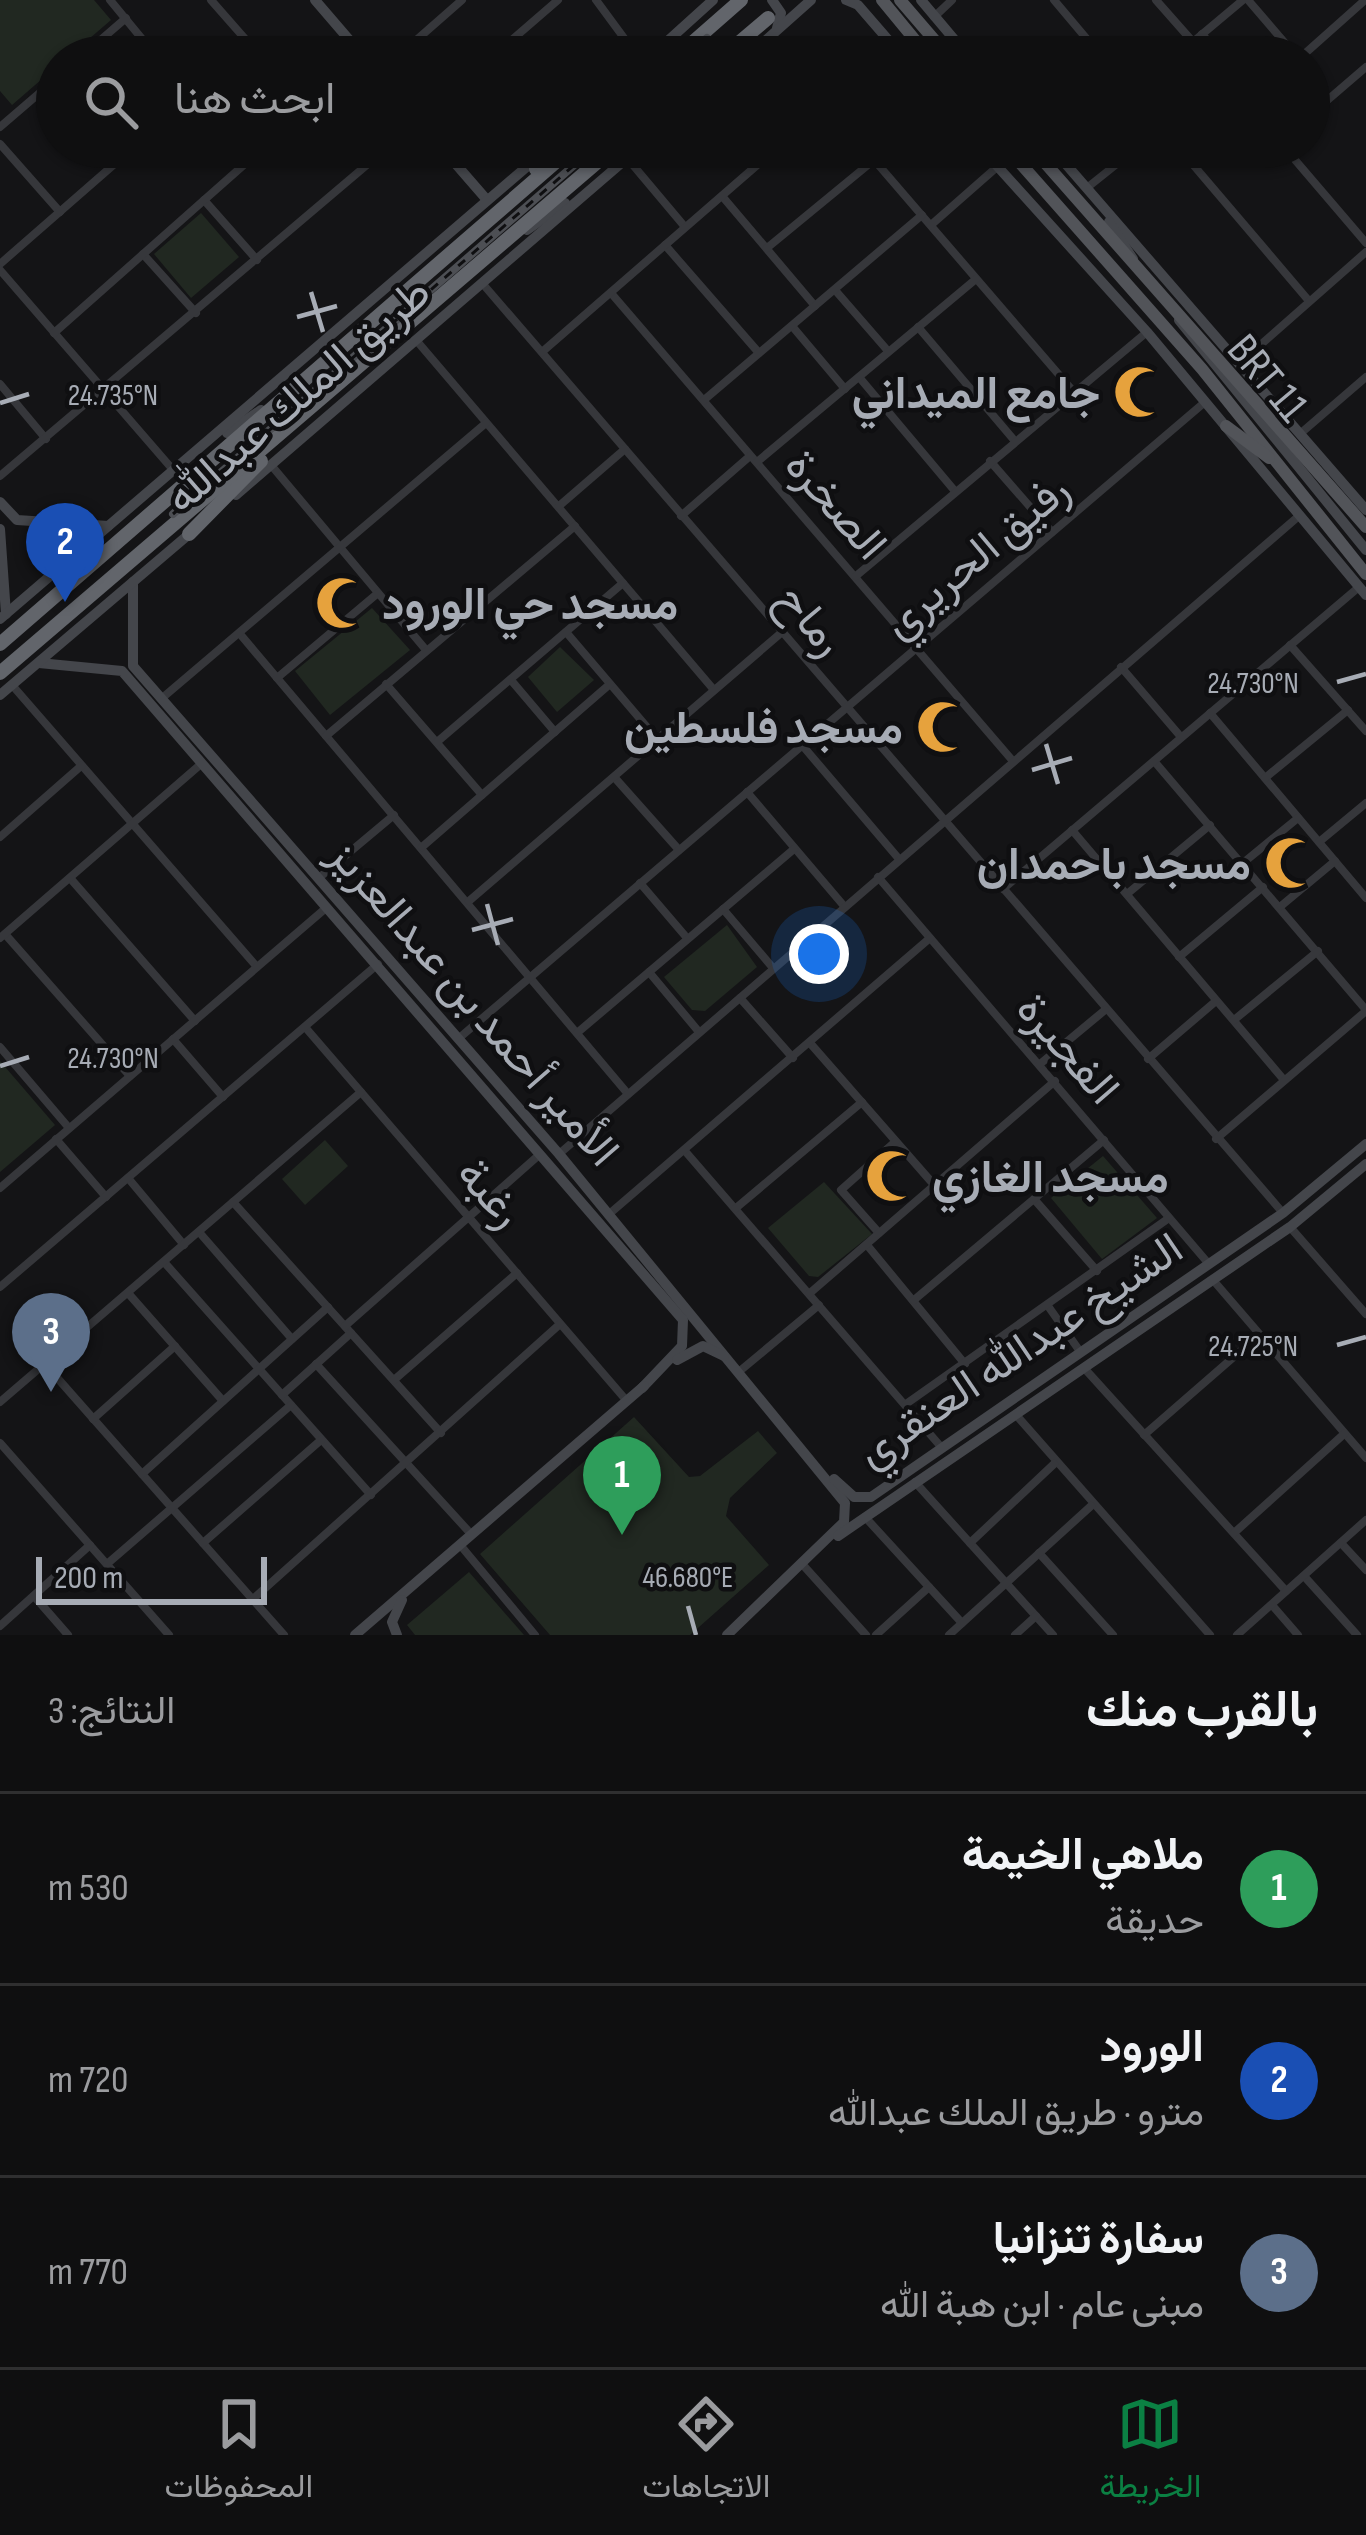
<!DOCTYPE html>
<html lang="ar">
<meta charset="utf-8">
<style>
:root{--surface:#0f0f10;--page:#1d1d1e;--text:#f1f3f6;--muted:#9b9c9f;--line:#2f2f30;--accent:#0b8043}
body{margin:0;font-family:"Sofia Sans Condensed",Vazirmatn,sans-serif;background:var(--page);color:var(--text);direction:rtl}
.scale{position:absolute;left:36px;bottom:30px;width:231px;box-sizing:border-box;padding-left:12px;border:6px solid #a7acb5;border-top:0;font-size:33px;line-height:42px;white-space:nowrap;color:#a7acb5;-webkit-text-stroke:9px #0f0f11;paint-order:stroke}
.you{position:absolute;left:819px;top:954px;width:42px;height:42px;margin:-30px;border:9px solid #fff;border-radius:50%;background:#1a73e8;box-shadow:0 0 0 18px #1a73e833}
.badge{display:grid;place-items:center;width:78px;height:78px;border-radius:50%;background:var(--accent);color:#fff;font-size:39px;font-weight:700}
.pin{position:absolute;translate:-50% -99px;filter:drop-shadow(0 3px 6px #0008)}
.pin::after{content:'';position:absolute;top:63px;width:42px;height:36px;background:inherit;clip-path:polygon(0 0,100% 0,50% 100%)}
.list{margin:0;padding:0;list-style:none}
h2{display:flex;justify-content:space-between;align-items:center;height:156px;margin:0;padding:0 48px;font-size:51px}
h2 small{font-size:39px;font-weight:400;color:var(--muted)}
.list li{display:grid;grid-template-columns:78px 1fr auto;gap:36px;align-items:center;box-sizing:border-box;height:192px;padding:0 48px;border-top:3px solid var(--line)}
.list b{display:block;font-size:45px;white-space:nowrap}
.list p{margin:0;font-size:39px;white-space:nowrap;color:var(--muted)}
.list em{font-size:39px;font-style:normal;color:var(--muted)}
.icon{flex:none;width:66px;height:66px;fill:none;stroke:currentColor;stroke-width:2;stroke-linecap:round;stroke-linejoin:round}
.map{position:relative;flex:none;width:1366px;height:1635px;overflow:hidden;direction:ltr}
.search{position:absolute;background:var(--surface);box-shadow:0 3px 9px #0004;left:36px;right:36px;top:36px;height:132px;display:flex;align-items:center;gap:30px;box-sizing:border-box;padding:0 42px;border-radius:66px;color:var(--muted);font-size:45px}
.sheet{height:732px;background:var(--surface)}
nav{display:flex;justify-content:space-around;align-items:center;box-sizing:border-box;height:168px;border-top:3px solid var(--line);background:var(--surface);font-size:33px;color:var(--muted)}
nav a{display:grid;justify-items:center;gap:6px}
nav .on{color:var(--accent)}
.map>svg:first-child{display:block}
</style>
<div class="map">
<svg width="1366" height="1635" viewBox="0 0 1366 1635">
<rect width="100%" height="100%" fill="#141416"/>
<g fill="#212821">
<path d="M0,0h94l17,20 -43,37h-11v9l-45,39 -12,-14z"/>
<path d="M201,213l38,44 -48,41 -37,-44z"/>
<path d="M372,608l38,42 -80,65 -35,-44z"/>
<path d="M560,647l34,33 -37,32 -29,-35z"/>
<path d="M727,925l30,42 -52,44 -13,-1 -28,-33z"/>
<path d="M0,1061l55,64 -55,47z"/>
<path d="M325,1140l23,26 -43,39 -23,-26z"/>
<path d="M1103,1156l54,62 -55,41 -51,-61z"/>
<path d="M824,1182l48,52 -54,43 -9,-1 -41,-48z"/>
<path d="M634,1417l55,60 11,-1 58,-45 19,22 -47,45 -4,18 43,49 -79,70h-140l-70,-81z"/>
<path d="M469,1572l55,63h-109l-8,-10z"/>
</g>
<g fill="none" stroke-linecap="round" stroke-linejoin="round">
<g stroke="#36373b" stroke-width="8">
<path d="M110,0l47,57"/>
<path d="M211,0l50,57"/>
<path d="M596,0l42,57"/>
<path d="M1054,0l48,57"/>
<path d="M1156,0l37,42"/>
<path d="M1248,0l49,57"/>
<path d="M934,17l18,-17"/>
<path d="M1202,34l20,23"/>
<path d="M784,55l2,2"/>
<path d="M81,57l45,-39"/>
<path d="M397,57l65,-57"/>
<path d="M492,57l66,-57"/>
<path d="M884,57l11,-9"/>
<path d="M1175,57l68,-57"/>
<path d="M1301,57l64,-57"/>
<path d="M1309,116l57,-49"/>
<path d="M0,127l57,-49"/>
<path d="M0,144l60,68"/>
<path d="M234,147l12,15"/>
<path d="M863,147l210,244"/>
<path d="M1178,147l131,154"/>
<path d="M1284,147l82,96"/>
<path d="M627,158l58,69"/>
<path d="M1088,187l50,-40"/>
<path d="M722,196l93,110"/>
<path d="M204,200l53,60"/>
<path d="M931,225l66,-58"/>
<path d="M665,245l94,108"/>
<path d="M767,248l107,-88"/>
<path d="M143,254l53,59"/>
<path d="M0,264l134,-117"/>
<path d="M0,270l174,201"/>
<path d="M482,283l801,930"/>
<path d="M835,290l53,61"/>
<path d="M611,293l401,467"/>
<path d="M792,326l53,63"/>
<path d="M918,327l96,113"/>
<path d="M54,333l210,-186"/>
<path d="M416,340l298,350"/>
<path d="M542,352l236,-205"/>
<path d="M1241,362l125,-110"/>
<path d="M859,377l95,113"/>
<path d="M0,384l46,55"/>
<path d="M704,400l218,-185"/>
<path d="M1301,433l65,-56"/>
<path d="M990,461l62,71"/>
<path d="M757,462l219,-183"/>
<path d="M271,465l155,185"/>
<path d="M0,476l388,-329"/>
<path d="M559,506l66,-57"/>
<path d="M681,516l69,-60"/>
<path d="M856,576l291,-244"/>
<path d="M566,632l92,108"/>
<path d="M240,634l388,460"/>
<path d="M1290,645l76,86"/>
<path d="M1121,667l60,70"/>
<path d="M277,678l101,-85"/>
<path d="M511,680l44,52"/>
<path d="M386,684l96,111"/>
<path d="M12,685l245,282"/>
<path d="M161,699l325,-276"/>
<path d="M1210,713l156,185"/>
<path d="M326,736l249,-210"/>
<path d="M437,742l186,-159"/>
<path d="M802,745l97,114"/>
<path d="M1154,761l212,249"/>
<path d="M615,778l64,72"/>
<path d="M1265,778l83,-68"/>
<path d="M747,792l97,114"/>
<path d="M1072,830l212,250"/>
<path d="M0,837l81,-71"/>
<path d="M1319,842l47,-39"/>
<path d="M422,847l188,-163"/>
<path d="M1243,863l55,-45"/>
<path d="M320,877l74,-62"/>
<path d="M878,877l330,386"/>
<path d="M70,878l125,143"/>
<path d="M640,883l47,55"/>
<path d="M1003,889l356,-302"/>
<path d="M1127,894l83,-69"/>
<path d="M469,901l312,-268"/>
<path d="M1281,906l54,-45"/>
<path d="M723,909l50,59"/>
<path d="M5,934l125,142"/>
<path d="M0,938l201,-174"/>
<path d="M1179,957l84,-70"/>
<path d="M649,972l50,60"/>
<path d="M740,998l53,60"/>
<path d="M1234,1020l84,-69"/>
<path d="M305,1027l321,373"/>
<path d="M577,1033l217,-184"/>
<path d="M173,1039l50,58"/>
<path d="M458,1039l747,-637"/>
<path d="M810,1043l125,143"/>
<path d="M0,1047l69,81"/>
<path d="M1148,1059l68,-58"/>
<path d="M1040,1064l65,-54"/>
<path d="M56,1139l50,58"/>
<path d="M1216,1139l150,-128"/>
<path d="M685,1151l257,297"/>
<path d="M559,1154l741,-639"/>
<path d="M128,1178l56,67"/>
<path d="M0,1188l326,-280"/>
<path d="M1034,1199l63,72"/>
<path d="M233,1202l208,231"/>
<path d="M736,1208l126,-106"/>
<path d="M608,1215l322,-277"/>
<path d="M1290,1227l76,87"/>
<path d="M199,1232l93,107"/>
<path d="M879,1233l-38,-43 54,-48"/>
<path d="M867,1245l98,119"/>
<path d="M164,1262l207,233"/>
<path d="M1213,1280l153,178"/>
<path d="M0,1287l378,-323"/>
<path d="M128,1293l95,108"/>
<path d="M810,1293l245,-212"/>
<path d="M914,1300l190,-160"/>
<path d="M1048,1306l31,44"/>
<path d="M345,1326l194,-171"/>
<path d="M45,1364l239,271"/>
<path d="M316,1364l155,170"/>
<path d="M1085,1369l201,222"/>
<path d="M741,1370l78,-65"/>
<path d="M394,1380l123,-107"/>
<path d="M282,1395l69,-62"/>
<path d="M0,1402l361,-310"/>
<path d="M906,1404l263,-186"/>
<path d="M1017,1416l193,219"/>
<path d="M93,1419l82,-73"/>
<path d="M1144,1435l115,-100"/>
<path d="M0,1443l169,192"/>
<path d="M142,1474l186,-167"/>
<path d="M915,1482l138,153"/>
<path d="M865,1517l97,106"/>
<path d="M1234,1533l110,-99"/>
<path d="M203,1543l118,-103"/>
<path d="M970,1543l84,-79"/>
<path d="M1341,1543l25,27"/>
<path d="M461,1546l74,89"/>
<path d="M1039,1553l74,82"/>
<path d="M107,1564l184,-159"/>
<path d="M803,1565l63,70"/>
<path d="M1304,1576l53,59"/>
<path d="M34,1596l34,39"/>
<path d="M253,1599l307,-275"/>
<path d="M1272,1605l26,30"/>
<path d="M0,1626l90,-81"/>
<path d="M876,1635l53,-48"/>
<path d="M949,1635l142,-129"/>
<path d="M1015,1635l21,-19"/>
<path d="M1237,1635l129,-115"/>
</g>
<g stroke="#44464b" stroke-width="10">
<path d="M315,0l49,57"/>
<path d="M772,0l9,13 -4,15"/>
<path d="M846,0l12,5 45,52"/>
<path d="M921,0l48,57"/>
<path d="M650,57l63,-57"/>
<path d="M747,57l64,-57"/>
<path d="M441,147l46,53"/>
<path d="M980,147l167,185 219,263"/>
<path d="M1051,147l315,363"/>
<path d="M1109,222l24,37"/>
<path d="M527,230l38,-27"/>
<path d="M1179,320l187,230"/>
<path d="M227,433l34,-23"/>
<path d="M236,495l404,-348"/>
<path d="M0,502l17,18 91,6"/>
<path d="M0,529l6,85"/>
<path d="M133,582v84l426,488 286,349 -1,19 -117,113"/>
<path d="M0,619l544,-467"/>
<path d="M39,663l83,8 561,649 -1,26 -40,42"/>
<path d="M0,695l194,-165"/>
<path d="M677,1360l26,-14 21,10"/>
<path d="M834,1479l20,18h17l412,-284 83,-69"/>
<path d="M838,1536l452,-309 76,-63"/>
<path d="M355,1635l289,-249"/>
<path d="M397,1635l-5,-13 10,-22"/>
</g>
<g stroke="#525459" stroke-width="12">
<path d="M882,0l47,57"/>
<path d="M900,0l49,57"/>
<path d="M1006,147l196,222 164,205"/>
<path d="M1031,147l335,380"/>
<path d="M1226,426l43,32"/>
</g>
<g stroke="#62656b" stroke-width="14">
<path d="M676,57l65,-57"/>
<path d="M722,57l46,-39"/>
<path d="M536,169l21,-22"/>
<path d="M189,534l72,-73"/>
<path d="M0,644l573,-497"/>
<path d="M0,673l615,-526"/>
</g>
<g stroke="#4d4f54" stroke-width="8">
<g id="rail">
<path d="M686,57l21,-19"/>
<path d="M173,514l422,-367"/>
</g>
</g>
<use href="#rail" stroke="#0f0f11" stroke-width="3" stroke-dasharray="9" stroke-linecap="butt"/>
</g>
<path fill="none" stroke="#a7acb5" stroke-width="4.5" d="M311,292l12,40M297,317l40,-11M0,403l29,-9M1337,682l29,-8M1046,744l12,40M1032,770l40,-12M487,904l11,41M472,930l41,-11M0,1066l29,-9M1337,1345l29,-8M688,1606l8,29"/>
<defs>
<g id="mosque-bare" transform="scale(4.14)"><path d="M3.5-4.9A6 6 0 1 0 3.5 4.9A5 5 0 1 1 3.5-4.9Z" fill="#e6a23d" stroke="#0f0f11" stroke-width="2.5" paint-order="stroke"/></g>
</defs>
<g fill-rule="evenodd">
<use href="#mosque-bare" x="1140" y="392"/>
<use href="#mosque-bare" x="342" y="603"/>
<use href="#mosque-bare" x="943" y="727"/>
<use href="#mosque-bare" x="1291" y="863"/>
<use href="#mosque-bare" x="892" y="1176"/>
</g>
<g text-anchor="middle" stroke-width="9" stroke-linejoin="round" paint-order="stroke">
<g font-size="45" fill="#a7acb5" stroke="#0f0f11">
<text transform="translate(1269 377) rotate(50)" y="16">BRT 11</text>
<text transform="translate(297 394) rotate(-41)" y="16">طريق الملك عبدالله</text>
<text transform="translate(837 504) rotate(49)" y="16">الصخرة</text>
<text transform="translate(975 555) rotate(-40)" y="16">رفيق الحريري</text>
<text transform="translate(812 619) rotate(50)" y="16">رماح</text>
<text transform="translate(475 1002) rotate(49)" y="16">الأمير أحمد بن عبدالعزيز</text>
<text transform="translate(1069 1048) rotate(49)" y="16">الفجيرة</text>
<text transform="translate(491 1192) rotate(49)" y="16">رغبة</text>
<text transform="translate(1019 1349) rotate(-34)" y="16">الشيخ عبدالله العنقري</text>
</g>
<g font-size="45" font-weight="bold" fill="#a7acb5" stroke="#0f0f11" text-anchor="end">
<text x="1100" y="408">جامع الميداني</text>
<text x="382" y="619" text-anchor="start">مسجد حي الورود</text>
<text x="903" y="743">مسجد فلسطين</text>
<text x="1251" y="879">مسجد باحمدان</text>
<text x="932" y="1192" text-anchor="start">مسجد الغازي</text>
</g>
</g>
<g font-size="30" text-anchor="middle" fill="#a7acb5" stroke="#0f0f11" stroke-width="9" stroke-linejoin="round" paint-order="stroke">
<text x="113" y="405">24.735°N</text>
<text x="1253" y="693">24.730°N</text>
<text x="113" y="1068">24.730°N</text>
<text x="1253" y="1356">24.725°N</text>
<text x="688" y="1587">46.680°E</text>
</g>
</svg>
<div class="scale">200 m</div>
<div class="you"></div>
<div class="pin badge" style="left:622px;top:1535px;background:#2e9e5b">1</div>
<div class="pin badge" style="left:65px;top:602px;background:#1a4fb4">2</div>
<div class="pin badge" style="left:51px;top:1392px;background:#5c6f8a">3</div>
<div class="search"><svg class="icon" aria-label="search" viewBox="0 0 24 24"><circle cx="10" cy="10" r="6"/><path d="M15 15l6 6"/></svg>ابحث هنا</div>
</div>
<section class="sheet">
<h2>بالقرب منك<small>النتائج: 3</small></h2>
<ul class="list">
<li><span class="badge" style="background:#2e9e5b">1</span><div><b>ملاهي الخيمة</b><p>حديقة</p></div><em>530 m</em></li>
<li><span class="badge" style="background:#1a4fb4">2</span><div><b>الورود</b><p>مترو · طريق الملك عبدالله</p></div><em>720 m</em></li>
<li><span class="badge" style="background:#5c6f8a">3</span><div><b>سفارة تنزانيا</b><p>مبنى عام · ابن هبة الله</p></div><em>770 m</em></li>
</ul>
</section>
<nav>
<a class="on"><svg class="icon" aria-label="map" viewBox="0 0 24 24"><path d="M3 6l6-2 6 2 6-2v14l-6 2-6-2-6 2zM9 4v14M15 6v14"/></svg>الخريطة</a>
<a><svg class="icon" aria-label="directions" viewBox="0 0 24 24"><path d="M12 3l9 9-9 9-9-9zM9 14v-3h6M13 9l2 2-2 2"/></svg>الاتجاهات</a>
<a><svg class="icon" aria-label="saved" viewBox="0 0 24 24"><path d="M7 4h10v16l-5-4-5 4z"/></svg>المحفوظات</a>
</nav>
